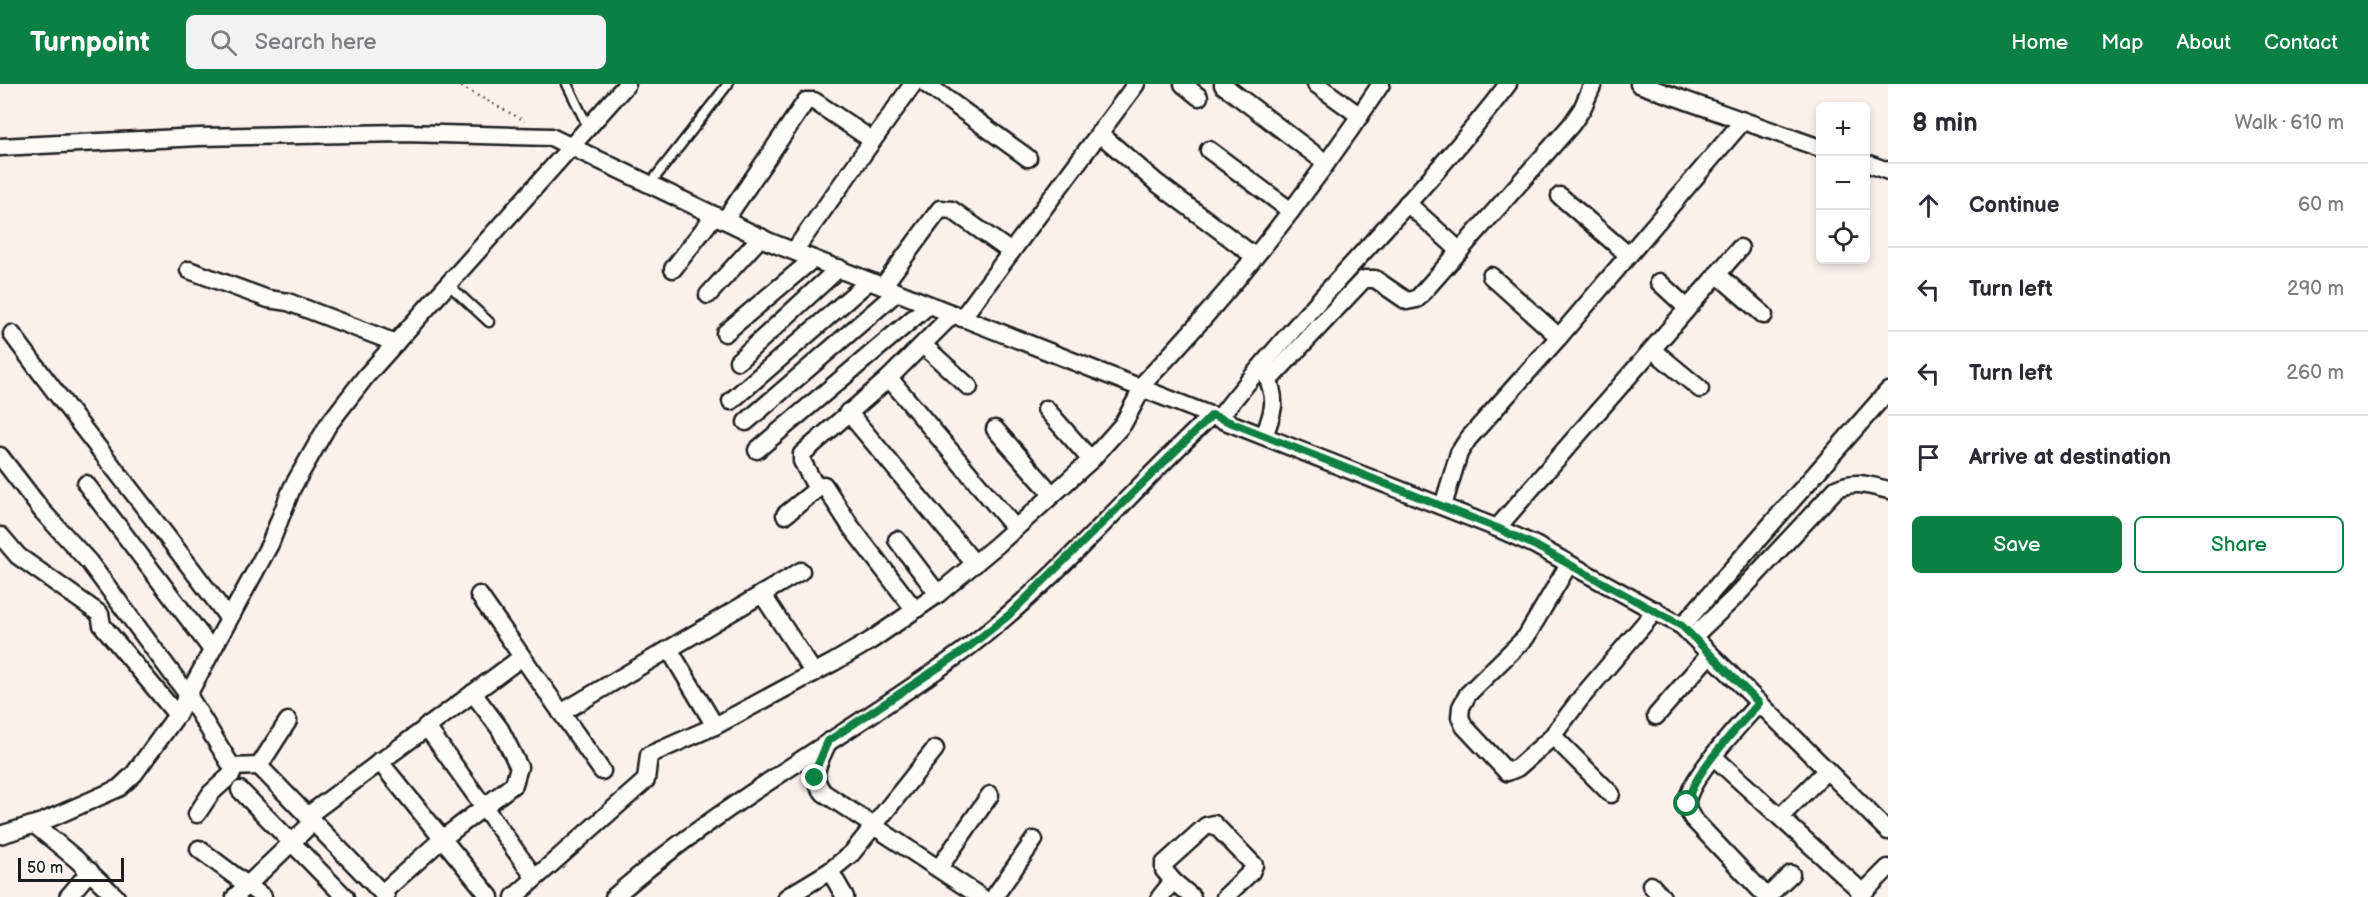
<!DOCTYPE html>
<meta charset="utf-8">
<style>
:root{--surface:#fff;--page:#f2f2f3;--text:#2b2b33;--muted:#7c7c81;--line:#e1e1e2;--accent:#0b8043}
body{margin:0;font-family:"Balsamiq Sans",sans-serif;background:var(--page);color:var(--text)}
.controls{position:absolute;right:18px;top:18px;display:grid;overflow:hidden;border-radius:9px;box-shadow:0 3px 9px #0003}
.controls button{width:54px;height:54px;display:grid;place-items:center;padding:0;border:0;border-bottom:2px solid var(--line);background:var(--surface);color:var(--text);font:30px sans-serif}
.scale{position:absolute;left:18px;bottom:15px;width:106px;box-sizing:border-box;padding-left:6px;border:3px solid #1c1c1c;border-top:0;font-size:16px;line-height:21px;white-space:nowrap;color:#1c1c1c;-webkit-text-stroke:4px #fdfcf7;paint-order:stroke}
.stop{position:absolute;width:18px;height:18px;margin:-14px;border:4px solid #0b8043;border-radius:50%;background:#fff}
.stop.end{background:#0b8043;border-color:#fff;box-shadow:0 2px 6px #0008}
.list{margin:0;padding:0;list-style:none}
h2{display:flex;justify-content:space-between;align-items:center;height:78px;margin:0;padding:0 24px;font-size:26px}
h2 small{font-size:20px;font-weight:400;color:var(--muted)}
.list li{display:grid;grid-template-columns:39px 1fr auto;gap:18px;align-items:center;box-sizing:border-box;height:84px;padding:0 24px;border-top:2px solid var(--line)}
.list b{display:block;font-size:22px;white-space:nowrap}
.list em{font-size:20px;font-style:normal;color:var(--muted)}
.actions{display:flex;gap:12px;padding:18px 24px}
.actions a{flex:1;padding:14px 0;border:2px solid var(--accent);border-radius:9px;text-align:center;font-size:21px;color:var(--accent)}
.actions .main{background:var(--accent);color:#fff}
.icon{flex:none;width:33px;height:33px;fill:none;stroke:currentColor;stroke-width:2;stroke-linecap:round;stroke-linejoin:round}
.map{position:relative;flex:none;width:1888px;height:813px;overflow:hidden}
header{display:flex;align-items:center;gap:36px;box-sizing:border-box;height:84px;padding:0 30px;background:var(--accent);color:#fff}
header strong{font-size:28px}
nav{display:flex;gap:33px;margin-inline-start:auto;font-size:21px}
.search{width:420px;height:54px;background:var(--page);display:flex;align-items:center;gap:15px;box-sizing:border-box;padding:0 21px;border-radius:9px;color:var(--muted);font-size:22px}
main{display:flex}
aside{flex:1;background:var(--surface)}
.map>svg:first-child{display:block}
</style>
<header>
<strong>Turnpoint</strong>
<div class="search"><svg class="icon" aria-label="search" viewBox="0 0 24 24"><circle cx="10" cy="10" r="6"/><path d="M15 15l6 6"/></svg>Search here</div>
<nav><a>Home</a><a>Map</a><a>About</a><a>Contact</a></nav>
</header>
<main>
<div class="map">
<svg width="1888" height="813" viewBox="0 0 1888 813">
<rect width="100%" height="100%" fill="#fcf0eb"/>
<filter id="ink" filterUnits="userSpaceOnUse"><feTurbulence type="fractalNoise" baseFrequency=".0167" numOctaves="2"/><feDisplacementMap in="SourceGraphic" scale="12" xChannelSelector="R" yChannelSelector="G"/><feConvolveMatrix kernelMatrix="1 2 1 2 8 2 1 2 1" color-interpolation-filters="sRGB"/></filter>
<g filter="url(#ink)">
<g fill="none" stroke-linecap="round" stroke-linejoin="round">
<g stroke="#1c1c1c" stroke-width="13">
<g id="service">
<path d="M567,0l21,43"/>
<path d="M650,100l78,-100"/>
<path d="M449,201l40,37"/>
</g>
</g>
<g stroke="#1c1c1c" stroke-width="21">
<g id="minor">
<path d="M926,0l102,74"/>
<path d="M1183,0l16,13"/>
<path d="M1316,0l44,32"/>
<path d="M1639,0l181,64"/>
<path d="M1223,1l103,78"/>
<path d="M1099,49l58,50 97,73"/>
<path d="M0,63l199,-10 204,-4 148,4 219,105 727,286 38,17 147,81 206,205"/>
<path d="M1209,66l82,61"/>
<path d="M1866,79l22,8"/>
<path d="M1560,112l67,58"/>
<path d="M1407,119l53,48"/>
<path d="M725,136l81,-119h8l58,39"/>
<path d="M794,167l119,-167"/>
<path d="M673,185l41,-53"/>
<path d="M189,186l79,29 20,3 108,41"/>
<path d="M1717,190l47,41"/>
<path d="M1491,192l68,61"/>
<path d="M1659,198l28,26"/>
<path d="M883,202l57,-77 12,1 59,42"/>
<path d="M708,211l53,-58"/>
<path d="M962,234l174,-234"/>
<path d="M725,249l88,-74"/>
<path d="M12,250c70,96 146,188 217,285"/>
<path d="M923,261l46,42"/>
<path d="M1653,266l47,39"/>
<path d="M738,277l101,-93"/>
<path d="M889,294l126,150"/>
<path d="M1269,296l95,-101h11l32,22 10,-2 154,-174 11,-16 11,-25"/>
<path d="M1139,304c90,-93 171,-196 242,-304"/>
<path d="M731,317l138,-120"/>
<path d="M1046,325l45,51"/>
<path d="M848,328l127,152"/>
<path d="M1219,334c90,-116 200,-217 289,-334"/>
<path d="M746,338l151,-130"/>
<path d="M995,345l57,65"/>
<path d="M1264,352c11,-28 13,-37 1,-65"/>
<path d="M757,366l172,-145"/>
<path d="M0,372l43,56 46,50 99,133 44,72v7l-21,19 -14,21"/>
<path d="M86,400l126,166"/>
<path d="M824,401l27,42 64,83"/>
<path d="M1443,422l16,-53 9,-14 91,-102 184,-216"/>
<path d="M785,431l32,-26 -15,-28v-7l87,-76 64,-64"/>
<path d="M1497,444l243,-280"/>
<path d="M1,452l17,20 82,58 2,11 75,90"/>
<path d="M897,456l41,54"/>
<path d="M1569,480l-43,73 -58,57 -7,13 -1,10 4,9 43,46 10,-4 33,-29h6l55,55"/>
<path d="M762,510l52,79"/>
<path d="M479,511l123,176"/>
<path d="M1682,542l206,-235"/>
<path d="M1693,553l43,-41 100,-107c18,-9 32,-4 52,1"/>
<path d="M669,565l46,77"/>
<path d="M1759,619c-21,24 -61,65 -71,94 -3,9 1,16 5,22l74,78"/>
<path d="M561,629l240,-142"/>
<path d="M1656,632l54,-62"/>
<path d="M426,642l109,152"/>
<path d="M1550,655l31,-41 75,-88"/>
<path d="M828,658c-8,19 -20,34 -4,51l157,104"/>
<path d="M1714,673l149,136"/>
<path d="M379,677l111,136"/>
<path d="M259,682l127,131"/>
<path d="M232,683l27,-1 29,-45"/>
<path d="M240,706l105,107"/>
<path d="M307,732l215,-159"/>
<path d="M1780,733l46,-46"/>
<path d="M35,741l41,34 40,38"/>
<path d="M0,751l42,-13 77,-34 15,-14 43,-59 93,-171 22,-56 36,-63 38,-49 261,-292"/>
<path d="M199,765l64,48"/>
<path d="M939,784l51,-73"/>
<path d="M830,787l15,26"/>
<path d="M1173,797l19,16"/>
<path d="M1651,801l11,12"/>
<path d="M382,809l60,-54 72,-55 5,-17 -19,-38 -27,-36"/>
<path d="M68,813l22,-26"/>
<path d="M235,813l78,-75"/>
<path d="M514,813l132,-117 3,-25 66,-29 119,-64 36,-21 68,-47 59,-49 94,-85 32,-36 19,-35"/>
<path d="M614,813c107,-94 234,-162 348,-245 93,-69 166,-159 250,-237"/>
<path d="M787,813l43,-26 22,-18 83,-104"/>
<path d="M994,813l40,-57"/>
<path d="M1160,813l13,-16 -9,-11v-6l42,-38 8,-2 40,41 -3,7 -26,25"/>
<path d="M1767,813l24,-23"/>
<path d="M1859,813l29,-29"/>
</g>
</g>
<path stroke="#1c1c1c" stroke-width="2" stroke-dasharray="1.5 4.5" stroke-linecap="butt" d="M456,0l69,37"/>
<use href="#service" stroke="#fdfcf7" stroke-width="8"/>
<use href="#minor" stroke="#fdfcf7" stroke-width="16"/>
</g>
</g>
<g fill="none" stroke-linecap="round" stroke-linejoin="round" filter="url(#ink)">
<path stroke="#0b8043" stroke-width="8" d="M815,694l1,-9 12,-28 134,-89 47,-37 203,-200 285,113 37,17 148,81 77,77c-21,24 -67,71 -72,101"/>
</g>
</svg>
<div class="controls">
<button>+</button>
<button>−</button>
<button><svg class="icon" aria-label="locate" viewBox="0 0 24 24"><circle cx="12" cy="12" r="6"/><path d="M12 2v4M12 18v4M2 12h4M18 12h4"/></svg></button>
</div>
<div class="scale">50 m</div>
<div class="stop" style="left:1687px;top:720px"></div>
<div class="stop end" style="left:815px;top:694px"></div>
</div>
<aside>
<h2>8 min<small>Walk · 610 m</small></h2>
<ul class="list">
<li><svg class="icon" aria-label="ahead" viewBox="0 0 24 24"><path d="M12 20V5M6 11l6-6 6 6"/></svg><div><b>Continue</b></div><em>60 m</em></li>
<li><svg class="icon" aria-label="left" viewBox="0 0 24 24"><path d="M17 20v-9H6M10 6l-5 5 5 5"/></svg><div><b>Turn left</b></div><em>290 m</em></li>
<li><svg class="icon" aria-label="left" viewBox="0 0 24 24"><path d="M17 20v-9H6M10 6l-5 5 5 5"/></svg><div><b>Turn left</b></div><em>260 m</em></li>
<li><svg class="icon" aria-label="arrive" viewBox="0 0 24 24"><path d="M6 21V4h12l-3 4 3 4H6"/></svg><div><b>Arrive at destination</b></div></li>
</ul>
<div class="actions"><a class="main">Save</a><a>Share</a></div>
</aside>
</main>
